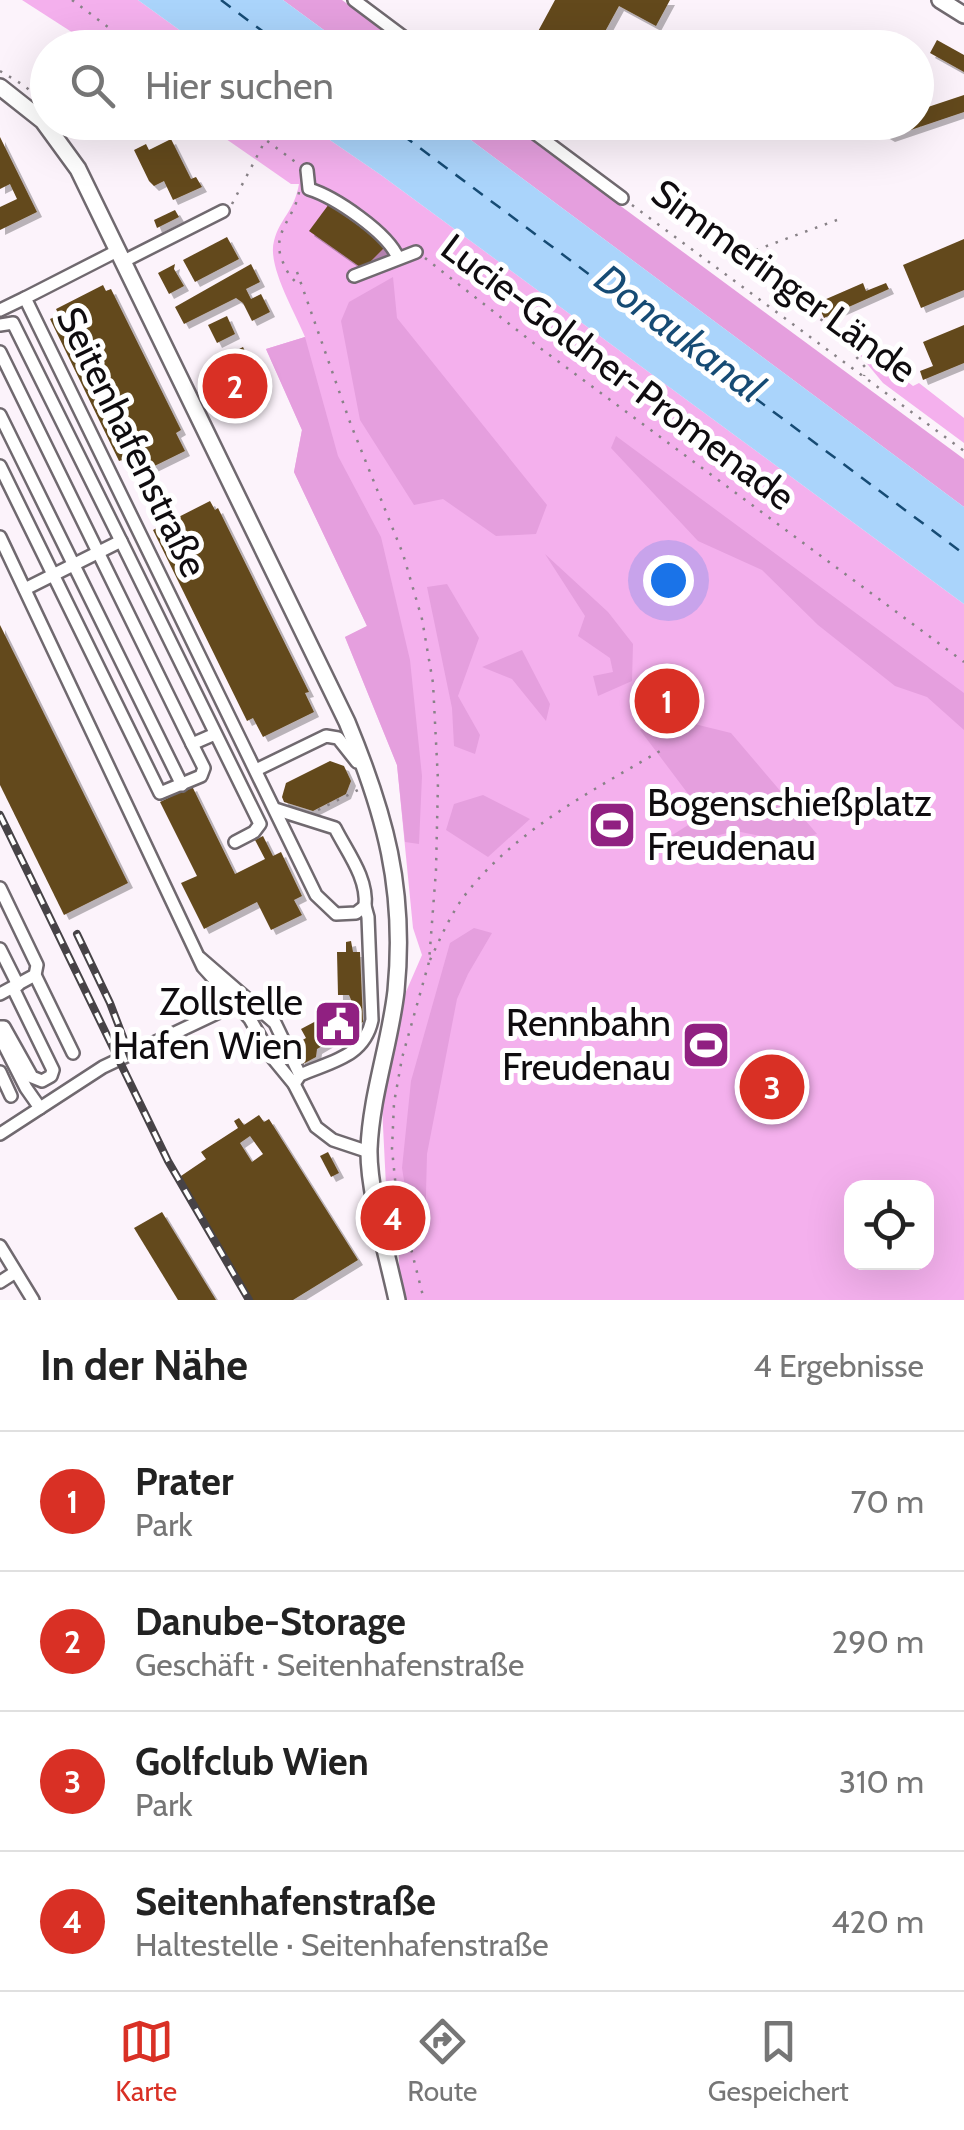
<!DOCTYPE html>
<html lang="de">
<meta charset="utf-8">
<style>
:root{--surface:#fff;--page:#f6f6f6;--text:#222;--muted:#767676;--line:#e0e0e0;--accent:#d93025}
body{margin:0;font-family:Cabin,sans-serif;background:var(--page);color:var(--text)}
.controls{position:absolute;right:30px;bottom:30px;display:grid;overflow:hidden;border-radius:20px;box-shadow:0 10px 40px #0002}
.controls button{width:90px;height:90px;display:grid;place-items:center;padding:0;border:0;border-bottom:2px solid var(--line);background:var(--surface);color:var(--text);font:50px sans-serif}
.you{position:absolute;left:668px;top:580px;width:35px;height:35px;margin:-25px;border:8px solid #fff;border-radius:50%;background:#1a73e8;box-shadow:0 0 0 15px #1a73e833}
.badge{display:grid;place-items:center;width:65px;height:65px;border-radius:50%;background:var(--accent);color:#fff;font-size:32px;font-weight:700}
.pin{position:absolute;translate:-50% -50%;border:5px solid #fff;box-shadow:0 2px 10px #0006}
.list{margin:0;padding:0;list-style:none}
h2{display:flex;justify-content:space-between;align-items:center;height:130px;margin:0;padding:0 40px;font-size:42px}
h2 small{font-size:32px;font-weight:400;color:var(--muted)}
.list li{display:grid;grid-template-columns:65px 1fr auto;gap:30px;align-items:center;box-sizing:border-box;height:140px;padding:0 40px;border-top:2px solid var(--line)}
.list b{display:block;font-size:38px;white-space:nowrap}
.list p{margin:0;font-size:32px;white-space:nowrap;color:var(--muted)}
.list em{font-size:32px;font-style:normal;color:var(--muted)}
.icon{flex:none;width:55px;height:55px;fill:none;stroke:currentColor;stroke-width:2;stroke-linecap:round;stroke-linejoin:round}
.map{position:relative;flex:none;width:964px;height:1300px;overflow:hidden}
.search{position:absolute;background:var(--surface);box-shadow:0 10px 40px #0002;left:30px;right:30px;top:30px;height:110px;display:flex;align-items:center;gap:25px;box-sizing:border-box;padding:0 35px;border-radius:55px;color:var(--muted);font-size:38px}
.sheet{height:690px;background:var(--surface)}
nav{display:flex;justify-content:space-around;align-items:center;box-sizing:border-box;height:140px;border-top:2px solid var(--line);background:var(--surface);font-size:28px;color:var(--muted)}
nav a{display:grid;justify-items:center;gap:5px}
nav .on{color:var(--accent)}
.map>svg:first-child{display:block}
</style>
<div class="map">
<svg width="964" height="1300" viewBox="0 0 964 1300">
<defs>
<filter id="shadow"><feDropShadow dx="5" dy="5" stdDeviation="0" flood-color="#0004"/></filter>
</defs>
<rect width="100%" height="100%" fill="#fcf3fb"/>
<g fill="#f4b0ed" fill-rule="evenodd">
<path d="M22,0h116l65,47h-108z"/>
<path d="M203,123h102l76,52 583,429v696h-558l-7,-31v-33l-13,-50 -4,-80 23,-112 17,-39 -9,-27 -16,-163 -52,-128 22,-11 -73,-154 8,-42 -36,-81 39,-12c-10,-25 -38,-71 -31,-96 6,-23 20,-29 25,-57h-8zM852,1188h74v74h-74z"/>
<path d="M835,325l78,61 6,-3 45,35v25l-81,-60z"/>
</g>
<g fill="#e59fde">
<path d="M283,0h59l64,47h-59z"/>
<path d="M448,123h60l456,336v48z"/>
<path d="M393,277l4,41 150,187 -11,29 -40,2 -53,-37 -29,6 -54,-85 -19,-99 8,-19z"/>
<path d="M305,337l33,119 43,81 29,123 12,116 -3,68 -14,-2 -8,-77 -52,-128 22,-11 -73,-154 8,-42 -36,-81z"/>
<path d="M616,436l348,257v37l-37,-33 -32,-11 -77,-61 -56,-55 -64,-29 -87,-93z"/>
<path d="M545,554l63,58 25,32 -1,37 -34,15 -5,-20 20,-4 -3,-14 -32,-22 7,-20z"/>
<path d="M447,584l32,54 -21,58 22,39 -5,19 -21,-8 -2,-38 -25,-121z"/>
<path d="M522,650l28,54 -4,17 -34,-42 -30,-12z"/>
<path d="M666,717l65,16 86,101 -28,8 -53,-11 -92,22 60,-38 -64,-85z"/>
<path d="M483,795l47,24 -42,38 -42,-27 8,-26z"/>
<path d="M474,928l18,5 -24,41 -11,25 -30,155 -2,79 -12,3 -11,-68 9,-87 39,-138z"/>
</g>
<g fill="#aad4fb">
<path d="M138,0h145l64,47h-144z"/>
<path d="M305,123h143l516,384v97l-583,-429z"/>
</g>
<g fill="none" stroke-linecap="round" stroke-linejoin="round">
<g stroke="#164b74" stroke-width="2.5" stroke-dasharray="12 10" stroke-linecap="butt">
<path d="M221,0l64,48"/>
<path d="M385,122l579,432"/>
</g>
</g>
<g fill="#63481c" fill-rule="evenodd" filter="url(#shadow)">
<path d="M555,0h115l-14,26 -37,-20 -23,42h-67z"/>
<path d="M937,40l27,15v17l-34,-19z"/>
<path d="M964,95v17l-74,25 -26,-15h52v-11z"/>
<path d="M0,137l37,75 -37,18v-23l17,-8 -7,-15 -10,5z"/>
<path d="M171,139l20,40 5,-2 6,10 -29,13 -9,-19 -10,5 -5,-5 -15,-31 12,-6 3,6z"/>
<path d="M329,204l57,42 -23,23 -54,-38z"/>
<path d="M175,210l4,7 -22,11 -3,-8z"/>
<path d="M227,237l12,22 -44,23 -12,-22z"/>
<path d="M964,239v51l-43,18 -18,-43z"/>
<path d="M175,264l-1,5 10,17 -15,8 -11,-21z"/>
<path d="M251,264l9,18 -14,7 5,10 10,-5 9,18 -18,9 -9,-18 -7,-5 -52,26 -9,-17z"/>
<path d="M863,283l3,8 20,-8 3,6 -65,29 -7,-15z"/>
<path d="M103,285l3,6 5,-2 70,141 -5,3 9,18 -51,25 -9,-17 -6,2 -69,-142 9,-4 -3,-6z"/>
<path d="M227,316l8,18 -18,9 -9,-18z"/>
<path d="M964,325v38l-41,17 -3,-9 13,-5 -10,-24z"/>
<path d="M243,347l11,23 -37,18 -11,-22z"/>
<path d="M210,501l5,9 3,-2 91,184 -4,1 9,19 -51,25 -10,-19 -6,3 -94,-191z"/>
<path d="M0,625l128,258 -64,32 -64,-130z"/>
<path d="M330,761l14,5 7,15 -5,13 -33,17 -29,-9 -2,-5 4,-14z"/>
<path d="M192,786l43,88 30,-15 -10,-19 8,-4 10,20 8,-4 21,44 -8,4 8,15 -31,15 -14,-28 -53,27 -23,-46 16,-7 -37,-74z"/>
<path d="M351,941l2,11h7l3,70 -46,27 -1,8 -13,7 -11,-18 14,-8 -5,-9 51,-27 -3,-7h-11l-1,-43h9v-10z"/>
<path d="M259,1115l5,7 5,-3 89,141 -65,40h-42l-73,-122 28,-19 -5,-7 37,-24 -4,-7 5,-3 5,7zM250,1136l13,18 -11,8 -12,-19z"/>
<path d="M328,1152l11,21 -8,4 -11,-21z"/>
<path d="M162,1212l54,88h-38l-44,-72z"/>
</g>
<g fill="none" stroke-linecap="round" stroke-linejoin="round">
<g stroke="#70696f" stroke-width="16">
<g id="minor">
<path d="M354,0l64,48"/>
<path d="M520,122l102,76"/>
<path d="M307,170l2,19c26,8 79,44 89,69"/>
<path d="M117,251l-92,47 291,597 20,19 20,-1 9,-7 3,11 4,103c-8,37 -40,41 -72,55l-6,9"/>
<path d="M122,262l101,-51"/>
<path d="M354,276l62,-24"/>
<path d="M0,310l25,-12"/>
<path d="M0,325l13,-2 108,218"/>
<path d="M0,352l192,392"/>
<path d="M0,415l182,370"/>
<path d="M0,466l160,327 41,-17 3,-8 -12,-24 23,-10"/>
<path d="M0,537l203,430 47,52 21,37 23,28 22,43 17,13 36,12"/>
<path d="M25,589l96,-48 139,283 -6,8 -19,10"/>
<path d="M256,770l70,-34 12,2 19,24"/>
<path d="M275,809l60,19c12,24 33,50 30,78"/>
<path d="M0,888l37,77 -2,10 -35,19"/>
<path d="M0,949l18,36"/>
<path d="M200,958l75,65 25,52"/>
<path d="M35,975l38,78"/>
<path d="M0,1027h4l28,50 10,4 9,-5 2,-6 -40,-82"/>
<path d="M0,1037l26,51 14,20"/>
<path d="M0,1072l11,24"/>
<path d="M0,1134l103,-67 114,-54 14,-14"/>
<path d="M0,1246l33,54"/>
<path d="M0,1282l14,-9"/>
</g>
</g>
<g stroke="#70696f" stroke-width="20">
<g id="major">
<path d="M940,0l24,15"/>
<path d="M0,87l43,34 35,48 269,553c38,92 59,167 49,269 -6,53 -25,104 -27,158 -1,41 19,109 28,151"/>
</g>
</g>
<g stroke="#888287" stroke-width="2.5" stroke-dasharray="2.5 8" stroke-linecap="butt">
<path d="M72,0l64,48"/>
<path d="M0,71l25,15 16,16"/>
<path d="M242,122l56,42"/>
<path d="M299,192c-4,26 -28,40 -17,68 5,12 8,18 19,26"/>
<path d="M232,204l33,-63"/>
<path d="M632,205l332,246"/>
<path d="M837,220l-92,34 15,24 69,47 36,42 -1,9"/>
<path d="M425,258l115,90 424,314"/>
<path d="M297,272l54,153 52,129 19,65 11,64 5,98 -2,89 -7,92 -27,96 -8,45 -2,46 4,40 28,111"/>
<path d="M318,810l42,-21"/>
<path d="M430,960c10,-21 19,-42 32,-61 50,-67 128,-107 198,-148"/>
</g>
<use href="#minor" stroke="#fff" stroke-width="11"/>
<use href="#major" stroke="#fff" stroke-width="15"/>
<g stroke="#474347" stroke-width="8">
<g id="rail">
<path d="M0,815l168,346 81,139"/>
<path d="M77,934l33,69 21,55"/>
</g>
</g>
<use href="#rail" stroke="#fff" stroke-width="4" stroke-dasharray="11" stroke-linecap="butt"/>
</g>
<defs>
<g id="stadium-square" transform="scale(2.5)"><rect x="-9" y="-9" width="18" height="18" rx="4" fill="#902081" stroke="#fff"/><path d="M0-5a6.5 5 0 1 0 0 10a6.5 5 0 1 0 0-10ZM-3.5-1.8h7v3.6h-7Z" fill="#fff"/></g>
<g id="civic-square" transform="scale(2.5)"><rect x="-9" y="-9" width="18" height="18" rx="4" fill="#902081" stroke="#fff"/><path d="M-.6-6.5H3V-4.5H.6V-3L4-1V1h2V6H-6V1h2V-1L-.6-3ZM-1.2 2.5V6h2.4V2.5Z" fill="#fff"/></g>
</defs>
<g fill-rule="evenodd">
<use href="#stadium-square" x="612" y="825"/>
<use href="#civic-square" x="338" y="1024"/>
<use href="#stadium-square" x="706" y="1045"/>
</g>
<g text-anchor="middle" stroke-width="10" stroke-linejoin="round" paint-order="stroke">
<g font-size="38" fill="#0f0c0f" stroke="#fff">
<text transform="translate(784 281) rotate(36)" y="13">Simmeringer Lände</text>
<text transform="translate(618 372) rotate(37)" y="13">Lucie-Goldner-Promenade</text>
<text transform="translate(132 442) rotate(64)" y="13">Seitenhafenstraße</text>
</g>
<g font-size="38" fill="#0f0c0f" stroke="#fff" text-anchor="end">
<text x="647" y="816" text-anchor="start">Bogenschießplatz<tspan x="647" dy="44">Freudenau</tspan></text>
<text x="303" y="1015">Zollstelle<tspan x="303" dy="44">Hafen Wien</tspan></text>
<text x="671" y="1036">Rennbahn<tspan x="671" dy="44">Freudenau</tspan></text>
</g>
<g font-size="40" font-style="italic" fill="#164b74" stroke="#fff">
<text transform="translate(680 333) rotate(37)" y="14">Donaukanal</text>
</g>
</g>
</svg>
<div class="controls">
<button><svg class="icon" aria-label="locate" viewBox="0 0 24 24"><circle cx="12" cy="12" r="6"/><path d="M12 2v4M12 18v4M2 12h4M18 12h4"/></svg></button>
</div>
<div class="you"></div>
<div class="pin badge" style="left:667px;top:701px">1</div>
<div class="pin badge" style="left:235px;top:386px">2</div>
<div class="pin badge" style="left:772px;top:1087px">3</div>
<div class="pin badge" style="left:393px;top:1218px">4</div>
<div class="search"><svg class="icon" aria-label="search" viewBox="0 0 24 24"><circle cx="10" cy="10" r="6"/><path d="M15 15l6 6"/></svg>Hier suchen</div>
</div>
<section class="sheet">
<h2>In der Nähe<small>4 Ergebnisse</small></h2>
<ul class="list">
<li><span class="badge">1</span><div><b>Prater</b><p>Park</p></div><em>70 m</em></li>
<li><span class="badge">2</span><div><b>Danube-Storage</b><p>Geschäft · Seitenhafenstraße</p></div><em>290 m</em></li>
<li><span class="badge">3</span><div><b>Golfclub Wien</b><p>Park</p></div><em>310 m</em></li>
<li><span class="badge">4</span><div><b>Seitenhafenstraße</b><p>Haltestelle · Seitenhafenstraße</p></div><em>420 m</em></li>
</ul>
</section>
<nav>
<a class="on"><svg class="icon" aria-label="map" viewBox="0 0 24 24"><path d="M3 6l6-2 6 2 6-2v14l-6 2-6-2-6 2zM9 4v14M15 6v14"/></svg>Karte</a>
<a><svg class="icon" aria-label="directions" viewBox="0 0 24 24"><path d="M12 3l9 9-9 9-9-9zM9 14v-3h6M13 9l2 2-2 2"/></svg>Route</a>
<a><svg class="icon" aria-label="saved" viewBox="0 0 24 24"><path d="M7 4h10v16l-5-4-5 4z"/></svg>Gespeichert</a>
</nav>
